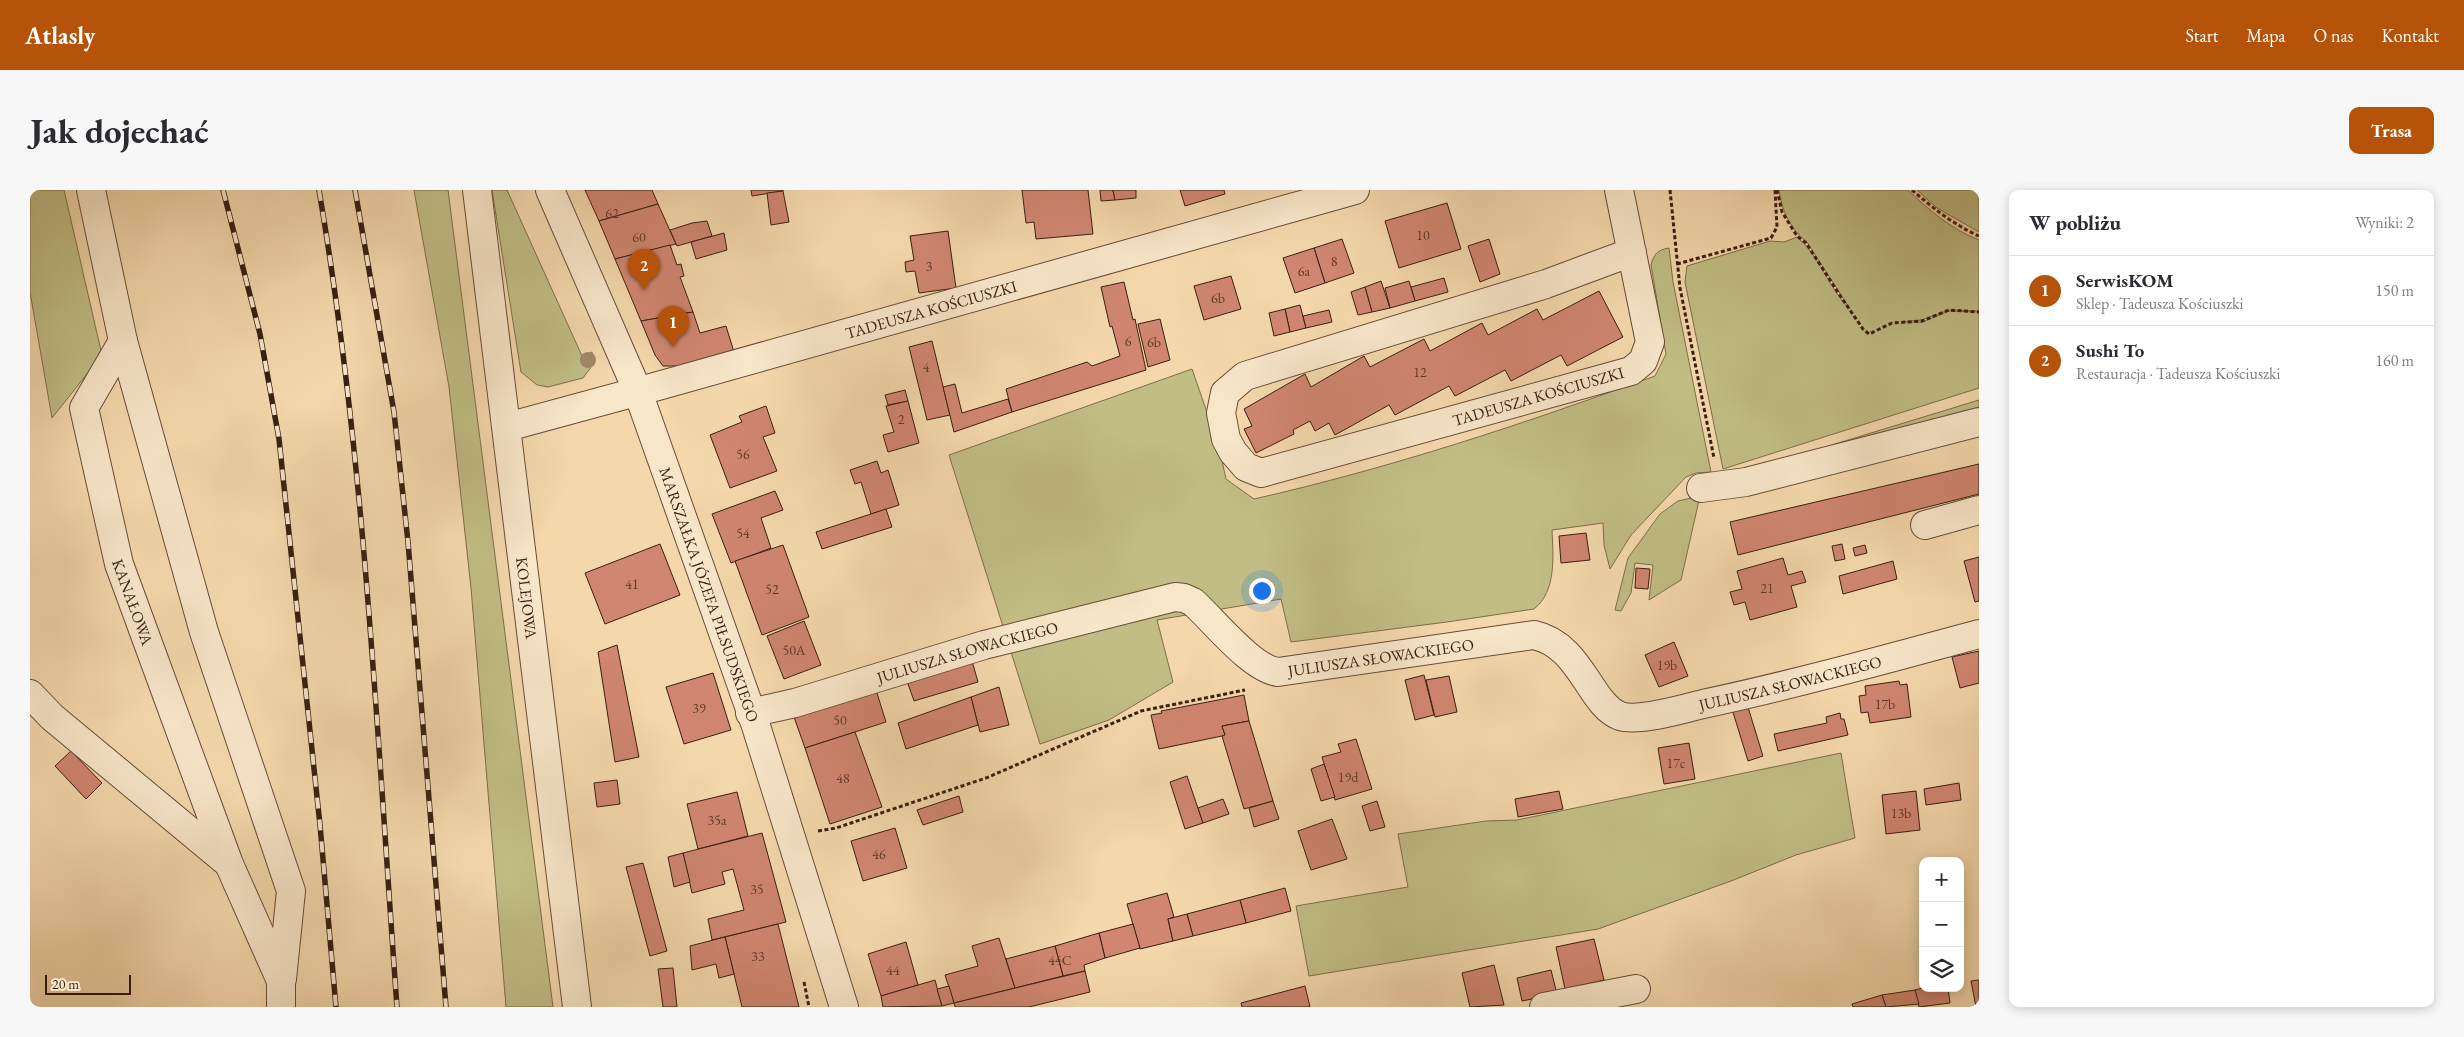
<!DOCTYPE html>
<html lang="pl">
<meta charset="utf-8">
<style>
:root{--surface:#fff;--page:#f7f7f7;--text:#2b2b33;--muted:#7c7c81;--line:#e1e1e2;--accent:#b45309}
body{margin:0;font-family:"EB Garamond",serif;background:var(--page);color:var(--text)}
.controls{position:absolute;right:15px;bottom:15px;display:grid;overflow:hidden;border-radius:10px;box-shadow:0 2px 12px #0003}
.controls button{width:45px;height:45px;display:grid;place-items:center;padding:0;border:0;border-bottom:1px solid var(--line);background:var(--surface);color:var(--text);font:25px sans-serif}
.scale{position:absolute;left:15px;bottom:12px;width:86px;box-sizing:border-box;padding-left:5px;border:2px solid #3a1e12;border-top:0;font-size:14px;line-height:18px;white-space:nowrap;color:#3a1e12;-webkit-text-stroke:4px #f8e6c9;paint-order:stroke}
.you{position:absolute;left:1231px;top:400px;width:18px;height:18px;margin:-12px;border:4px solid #fff;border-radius:50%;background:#1a73e8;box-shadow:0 0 0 8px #1a73e833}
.badge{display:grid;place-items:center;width:32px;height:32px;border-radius:50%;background:var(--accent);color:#fff;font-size:16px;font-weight:700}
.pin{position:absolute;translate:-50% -41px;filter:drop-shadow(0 1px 2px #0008)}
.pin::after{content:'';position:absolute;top:26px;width:18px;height:15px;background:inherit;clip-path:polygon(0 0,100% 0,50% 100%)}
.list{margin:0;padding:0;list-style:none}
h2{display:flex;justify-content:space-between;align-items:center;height:65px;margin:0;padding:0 20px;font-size:21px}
h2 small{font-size:16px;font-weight:400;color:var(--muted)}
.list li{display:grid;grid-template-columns:32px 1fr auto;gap:15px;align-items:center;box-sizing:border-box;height:70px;padding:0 20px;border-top:1px solid var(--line)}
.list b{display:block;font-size:19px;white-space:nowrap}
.list p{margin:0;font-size:16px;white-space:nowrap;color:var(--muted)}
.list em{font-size:16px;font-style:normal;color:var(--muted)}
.icon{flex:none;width:28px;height:28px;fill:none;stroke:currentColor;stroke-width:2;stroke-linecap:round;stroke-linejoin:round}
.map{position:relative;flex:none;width:1949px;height:817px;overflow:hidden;border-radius:10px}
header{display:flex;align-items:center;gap:30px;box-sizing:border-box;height:70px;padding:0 25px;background:var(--accent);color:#fff}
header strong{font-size:24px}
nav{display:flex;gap:28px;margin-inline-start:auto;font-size:18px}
.intro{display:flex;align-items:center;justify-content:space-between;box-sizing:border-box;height:120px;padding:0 30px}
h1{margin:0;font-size:35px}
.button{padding:12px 22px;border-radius:10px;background:var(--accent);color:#fff;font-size:18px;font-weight:700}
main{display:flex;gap:30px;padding:0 30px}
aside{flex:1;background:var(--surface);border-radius:10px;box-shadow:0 2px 12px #0003}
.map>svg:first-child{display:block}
</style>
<header>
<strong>Atlasly</strong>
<nav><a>Start</a><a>Mapa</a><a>O nas</a><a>Kontakt</a></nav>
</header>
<div class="intro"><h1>Jak dojechać</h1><a class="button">Trasa</a></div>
<main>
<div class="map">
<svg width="1949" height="817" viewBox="0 0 1949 817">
<rect width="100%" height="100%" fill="#f4d8ac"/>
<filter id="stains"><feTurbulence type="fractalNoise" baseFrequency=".004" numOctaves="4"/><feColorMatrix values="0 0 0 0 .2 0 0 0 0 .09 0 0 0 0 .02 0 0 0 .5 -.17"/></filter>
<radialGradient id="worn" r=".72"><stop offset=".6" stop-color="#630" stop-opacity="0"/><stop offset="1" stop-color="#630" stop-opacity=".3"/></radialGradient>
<g fill="#c1bd85" stroke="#7e6e4c">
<path d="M0,0h34l38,165 -50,63 -22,-126z"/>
<path d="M384,0h34l105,817h-47l-35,-419 -22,-201z"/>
<path d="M462,0h15l75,166 10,-4 2,11 -11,15 -35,9 -11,-2 -16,-13z"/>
<path d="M1749,0h129c22,21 43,39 71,50v71l-30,-1 -27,10 -21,2h21l27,-11 30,1v76l-256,81 -38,-187 2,-16 83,-25 14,1 13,-5c23,18 32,53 53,72l-43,-67c-17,-13 -25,-31 -28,-52z"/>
<path d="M1887,0h62v42l-42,-24z"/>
<path d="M1639,58l4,34 38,190 -15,1 -10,4 -55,58 -21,34 -6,-24 -1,-22 -51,7c1,25 5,61 -18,79l-87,13 -156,20 -10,-43 -124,21 16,62 -64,38 -69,24 -91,-289 243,-86 27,78 7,32 28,20c137,-31 269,-75 401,-123l11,-22 -15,-89c3,-11 6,-15 18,-17z"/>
<path d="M1949,210v15l-191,46 47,-17z"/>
<path d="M1670,306l-19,84 -32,20 4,-35 -18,-2 -4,30 -10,18 -6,-1 13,-52 32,-44 18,-13z"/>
<path d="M1811,563l14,85 -59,17 -65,26 -133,48 -289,47 -13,-70 112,-19 -10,-53 88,-13 31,-1z"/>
</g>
<g fill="#d08670" stroke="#3a1e12">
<path d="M555,0h67l6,14 -59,17z"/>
<path d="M721,0h32v1l-31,5z"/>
<path d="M992,0h66l5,44 -57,5 -2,-17 -8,1z"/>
<path d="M1070,0h13l2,10 -14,1z"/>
<path d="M1083,0h23v8l-21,2z"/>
<path d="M1150,0h44l1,4 -40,12z"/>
<path d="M753,1l6,31 -18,3 -4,-32z"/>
<path d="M1417,13l14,46 -62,19 -14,-47z"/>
<path d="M628,14l18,40 -61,15 -16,-38z"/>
<path d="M677,31l5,15 -35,10 -7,-16 22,-7z"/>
<path d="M918,41l8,57 -37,5 -4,-22 -9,1 -1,-10 9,-2 -4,-24z"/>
<path d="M694,43l3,17 -31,9 -5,-17z"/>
<path d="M1312,49l12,34 -29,10 -11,-35z"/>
<path d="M1459,49l11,35 -20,8 -12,-36z"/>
<path d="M640,55l7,20 4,-1 3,12 -4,1 13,35 -52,9 -26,-62z"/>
<path d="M1284,58l11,35 -30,10 -12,-35z"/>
<path d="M1201,86l10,33 -37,11 -10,-34z"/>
<path d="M1414,88l4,14 -33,9 -4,-14z"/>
<path d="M1351,91l9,27 -18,4 -7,-25z"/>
<path d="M1379,91l6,20 -25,7 -5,-20z"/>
<path d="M1094,92l9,38 2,-1 11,51 -134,42 -6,-23 81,-27 5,4 28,-10 -8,-30 -2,1 -9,-40z"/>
<path d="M1335,97l7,25 -14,3 -7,-23z"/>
<path d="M1569,101l24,46 -56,29 -6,-11 -50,26 -6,-11 -50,26 -6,-10 -54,29 -6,-10 -54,30 -6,-12 -14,8 -5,-10 -17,9 1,4 -38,19 -12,-24 8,-3 -8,-17 61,-35 6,13 53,-31 6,11 54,-28 6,12 52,-28 6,12 49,-26 6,11z"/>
<path d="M1270,115l6,23 -16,4 -5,-23z"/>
<path d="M1255,119l5,23 -16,4 -5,-23z"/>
<path d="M1299,120l3,12 -26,6 -3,-12z"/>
<path d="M663,122l7,21 26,-7 8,26 -57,14h-14l-8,-11 -14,-34z"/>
<path d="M1130,129l10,41 -22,7 -10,-43z"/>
<path d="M902,151l18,74 -23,5 -18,-73z"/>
<path d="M925,194l7,29 46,-14 4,13 -58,20 -11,-45z"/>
<path d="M875,200l3,11 -20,4 -3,-10z"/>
<path d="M878,211l11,42 -31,9 -5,-17 11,-3 -8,-26z"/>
<path d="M736,216l9,27 -12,4 14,34 -47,17 -20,-53 32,-13 -3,-6z"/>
<path d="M847,271l4,12 7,-3 11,35 -28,9 -10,-32 -6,2 -5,-14z"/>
<path d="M1949,274v30l-241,61 -8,-33z"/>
<path d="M745,301l8,19 -22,8 10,30 -40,15 -19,-49z"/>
<path d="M856,319l6,18 -70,22 -6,-17z"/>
<path d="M1556,343l4,27 -29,3 -2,-27z"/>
<path d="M630,354l20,51 -75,29 -20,-51z"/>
<path d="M1812,354l3,15 -10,2 -3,-15z"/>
<path d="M753,355l26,72 -47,18 -27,-74z"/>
<path d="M1835,355l2,8 -12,3 -2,-8z"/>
<path d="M1949,367v44l-4,1 -11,-41z"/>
<path d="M1753,368l5,17 14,-4 4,11 -15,4 6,21 -47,13 -5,-18 -11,3 -4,-13 12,-3 -5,-18z"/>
<path d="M1863,371l4,18 -54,15 -4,-18z"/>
<path d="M1606,378l14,1 -2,20 -13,-1z"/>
<path d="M774,431l17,44 -37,14 -17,-43z"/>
<path d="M1644,452l14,34 -29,11 -14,-32z"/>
<path d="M587,455l22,112 -24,5 -17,-110z"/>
<path d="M1949,461v32l-19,5 -8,-31z"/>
<path d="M942,471l6,21 -64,19 -7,-20z"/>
<path d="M683,483l18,57 -47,14 -18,-57z"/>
<path d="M1394,485l10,40 -19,5 -10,-40z"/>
<path d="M1419,486l8,36 -22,5 -9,-37z"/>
<path d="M1869,491l1,4 7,-1 4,33 -41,6 -2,-11 -7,1 -2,-17 7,-1 -1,-9z"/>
<path d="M969,497l10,38 -29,7 -9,-35z"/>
<path d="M846,500l10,32 -81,26 -11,-31z"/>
<path d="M1214,505l5,26 -27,5 3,9 -3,1 -63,13 -8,-34 11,-2 -1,-2z"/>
<path d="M941,507l7,28 -72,24 -8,-26z"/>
<path d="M1717,514l16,52 -15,5 -16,-52z"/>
<path d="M1810,523l1,6h3l4,16 -70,16 -4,-17 53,-11 -1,-6z"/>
<path d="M1219,531l24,80 -29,8 -22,-73 3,-1 -3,-9z"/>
<path d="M825,542l27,75 -52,17 -25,-76z"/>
<path d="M1326,549l16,50 -37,11 -13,-43 19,-5 -3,-8z"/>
<path d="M1659,553l6,36 -31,5 -6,-36z"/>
<path d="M41,561l31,32 -16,16 -31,-33z"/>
<path d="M1294,574l11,33 -14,4 -10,-32z"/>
<path d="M1157,586l16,47 -18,6 -15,-47z"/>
<path d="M587,590l3,24 -23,3 -3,-24z"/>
<path d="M1929,593l2,17 -35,5 -2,-16z"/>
<path d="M1529,601l4,18 -45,8 -3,-18z"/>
<path d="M1886,601l4,39 -34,4 -4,-39z"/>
<path d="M707,602l11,44 -50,13 -11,-45z"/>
<path d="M929,606l4,16 -40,13 -6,-15z"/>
<path d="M1193,609l6,15 -26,9 -5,-15z"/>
<path d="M1243,611l6,18 -25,8 -5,-19z"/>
<path d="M1347,611l8,26 -15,4 -8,-25z"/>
<path d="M1302,629l15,40 -36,11 -13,-39z"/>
<path d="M865,638l12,40 -44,13 -12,-40z"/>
<path d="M732,643l24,89 -74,18 -4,-21 36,-9 -11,-41 -11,3 3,12 -33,9 -9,-40z"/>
<path d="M653,663l7,29 -16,5 -6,-30z"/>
<path d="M613,673l24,88 -17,5 -24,-89z"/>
<path d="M1255,698l6,23 -45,12 -6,-23z"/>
<path d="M1137,703l7,24 -6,2 5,22 -33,8 -13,-45z"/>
<path d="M1210,710l6,23 -53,13 -6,-22z"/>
<path d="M1157,724l6,22 -20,5 -5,-22z"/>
<path d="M748,734l21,83h-57l-17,-70z"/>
<path d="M1103,734l7,24 -35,10 -6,-25z"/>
<path d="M1069,743l6,25 -21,7 1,6 -22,5 -8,-30z"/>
<path d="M695,747l9,37 -15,4 -3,-14 -24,6 -2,-24z"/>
<path d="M969,748l16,50 -61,15 -9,-28 33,-9 -6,-20z"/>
<path d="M1564,749l10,41 -39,9 -9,-42z"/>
<path d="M876,752l12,43 -37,11 -13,-42z"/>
<path d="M1025,756l8,30 -48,12 -9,-29z"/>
<path d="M1464,775l10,40 -34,2 -8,-34z"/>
<path d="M643,778l4,39h-14l-5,-38z"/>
<path d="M1521,780l6,24 -35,7 -5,-23z"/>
<path d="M1055,781l5,21 -61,15h-74l-1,-4z"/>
<path d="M905,790l7,26 -59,1 -2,-11z"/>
<path d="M1949,790v27h-3l-5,-26z"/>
<path d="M919,796l5,17 -12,3 -5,-17z"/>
<path d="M1275,796l5,21h-68l-1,-4z"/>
<path d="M1893,798h25l2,15 -31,4 -4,-17z"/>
<path d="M1885,800l4,14 -33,3 -4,-12z"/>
<path d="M1852,805l4,12h-33l-1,-3z"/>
</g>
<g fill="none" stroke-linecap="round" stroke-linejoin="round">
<g stroke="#684c38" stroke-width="30">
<g id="minor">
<path id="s1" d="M61,0l32,151 -39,67 35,156 110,300 52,117v26"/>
<path id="s2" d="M447,0l100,817"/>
<path id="s3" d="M520,0l88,202 118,334 88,281"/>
<path d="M1589,0l31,152 -7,19 -12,10 -370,102 -15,-6 -13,-15 -7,-13 -5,-26 4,-20 20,-17 301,-92 86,-32"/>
<path d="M93,151l81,291 87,259 -9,88"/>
<path id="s4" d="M477,237l151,-41 697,-196"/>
<path d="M1671,298l45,-6 233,-60"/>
<path d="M1895,335l54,-15"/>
<path d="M0,504l22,23 176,146"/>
<path id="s5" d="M720,523l45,-10 189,-58 191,-48 9,1 9,4c21,19 59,67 85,70l256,-37c47,10 56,70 86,81 18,6 64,-7 83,-12 93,-20 184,-45 276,-70"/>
<path d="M1514,817l92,-18"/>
</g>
</g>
<g stroke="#3a1e12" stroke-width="3" stroke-dasharray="4 2.5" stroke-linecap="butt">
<path d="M1640,0l10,98 34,170"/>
<path d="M1747,0l5,22 15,24 9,7 35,54 22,32 6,5 23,-11 30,-2 27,-11 30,2"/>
<path d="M1882,0c21,18 42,35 67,46"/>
<path d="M1647,74l94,-26 6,-11 -2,-37"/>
<path d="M788,641l18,-3 150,-50 155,-67 104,-21"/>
<path d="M774,792l5,25"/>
</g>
<use href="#minor" stroke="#f8e6c9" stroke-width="28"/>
<g stroke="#3a1e12" stroke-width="5.5">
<g id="rail">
<path d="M193,0l37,144 19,105 41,386 16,182"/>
<path d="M289,0c46,270 58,545 78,817"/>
<path d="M325,0l39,222 14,130 38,465"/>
</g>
</g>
<use href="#rail" stroke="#f8e6c9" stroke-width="4" stroke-dasharray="11" stroke-linecap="butt"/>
</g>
<circle fill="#a08867" cx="558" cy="170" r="8"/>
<g text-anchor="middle" stroke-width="4" stroke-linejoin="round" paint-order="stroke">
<g font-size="14" fill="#60382a">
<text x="582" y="28">62</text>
<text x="1393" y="50">10</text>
<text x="609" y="52">60</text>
<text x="1304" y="76">8</text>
<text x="899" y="81">3</text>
<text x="1274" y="86">6a</text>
<text x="1188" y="113">6b</text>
<text x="1098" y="156">6</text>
<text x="1124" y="157">6b</text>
<text x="896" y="182">4</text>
<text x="1390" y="187">12</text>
<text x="871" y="234">2</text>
<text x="713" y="269">56</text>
<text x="713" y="348">54</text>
<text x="602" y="399">41</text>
<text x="1737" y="403">21</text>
<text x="742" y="404">52</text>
<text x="764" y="465">50A</text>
<text x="1637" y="480">19b</text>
<text x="1855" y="519">17b</text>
<text x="669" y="523">39</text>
<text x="810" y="535">50</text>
<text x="1646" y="578">17c</text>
<text x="1318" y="592">19d</text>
<text x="813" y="593">48</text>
<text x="1871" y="628">13b</text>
<text x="687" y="635">35a</text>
<text x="849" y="669">46</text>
<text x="727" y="704">35</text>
<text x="728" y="771">33</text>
<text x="1030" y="775">44C</text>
<text x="863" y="785">44</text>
</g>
<g font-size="16" fill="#3a1e12" stroke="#f8e6c9">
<text dy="6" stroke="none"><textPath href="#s4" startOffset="440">TADEUSZA KOŚCIUSZKI</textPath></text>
<text transform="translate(1508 206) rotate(-16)" y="6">TADEUSZA KOŚCIUSZKI</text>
<text dy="6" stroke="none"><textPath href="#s3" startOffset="435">MARSZAŁKA JÓZEFA PIŁSUDSKIEGO</textPath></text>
<text dy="6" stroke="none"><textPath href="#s2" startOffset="411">KOLEJOWA</textPath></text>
<text dy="6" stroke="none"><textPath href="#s1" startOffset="432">KANAŁOWA</textPath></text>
<text dy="6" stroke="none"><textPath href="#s5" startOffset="226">JULIUSZA SŁOWACKIEGO</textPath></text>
<text dy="6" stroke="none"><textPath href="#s5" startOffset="675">JULIUSZA SŁOWACKIEGO</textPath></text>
<text dy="6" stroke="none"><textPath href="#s5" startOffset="1125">JULIUSZA SŁOWACKIEGO</textPath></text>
</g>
</g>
<rect width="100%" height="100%" filter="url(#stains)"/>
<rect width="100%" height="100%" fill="url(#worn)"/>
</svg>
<div class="controls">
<button>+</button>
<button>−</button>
<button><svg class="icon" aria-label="layers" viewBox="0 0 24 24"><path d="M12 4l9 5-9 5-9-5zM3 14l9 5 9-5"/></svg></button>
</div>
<div class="scale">20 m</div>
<div class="you"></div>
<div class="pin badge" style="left:643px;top:157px">1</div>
<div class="pin badge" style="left:614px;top:100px">2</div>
</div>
<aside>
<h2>W pobliżu<small>Wyniki: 2</small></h2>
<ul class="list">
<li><span class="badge">1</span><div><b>SerwisKOM</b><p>Sklep · Tadeusza Kościuszki</p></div><em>150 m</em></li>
<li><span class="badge">2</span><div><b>Sushi To</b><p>Restauracja · Tadeusza Kościuszki</p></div><em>160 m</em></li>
</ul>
</aside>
</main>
